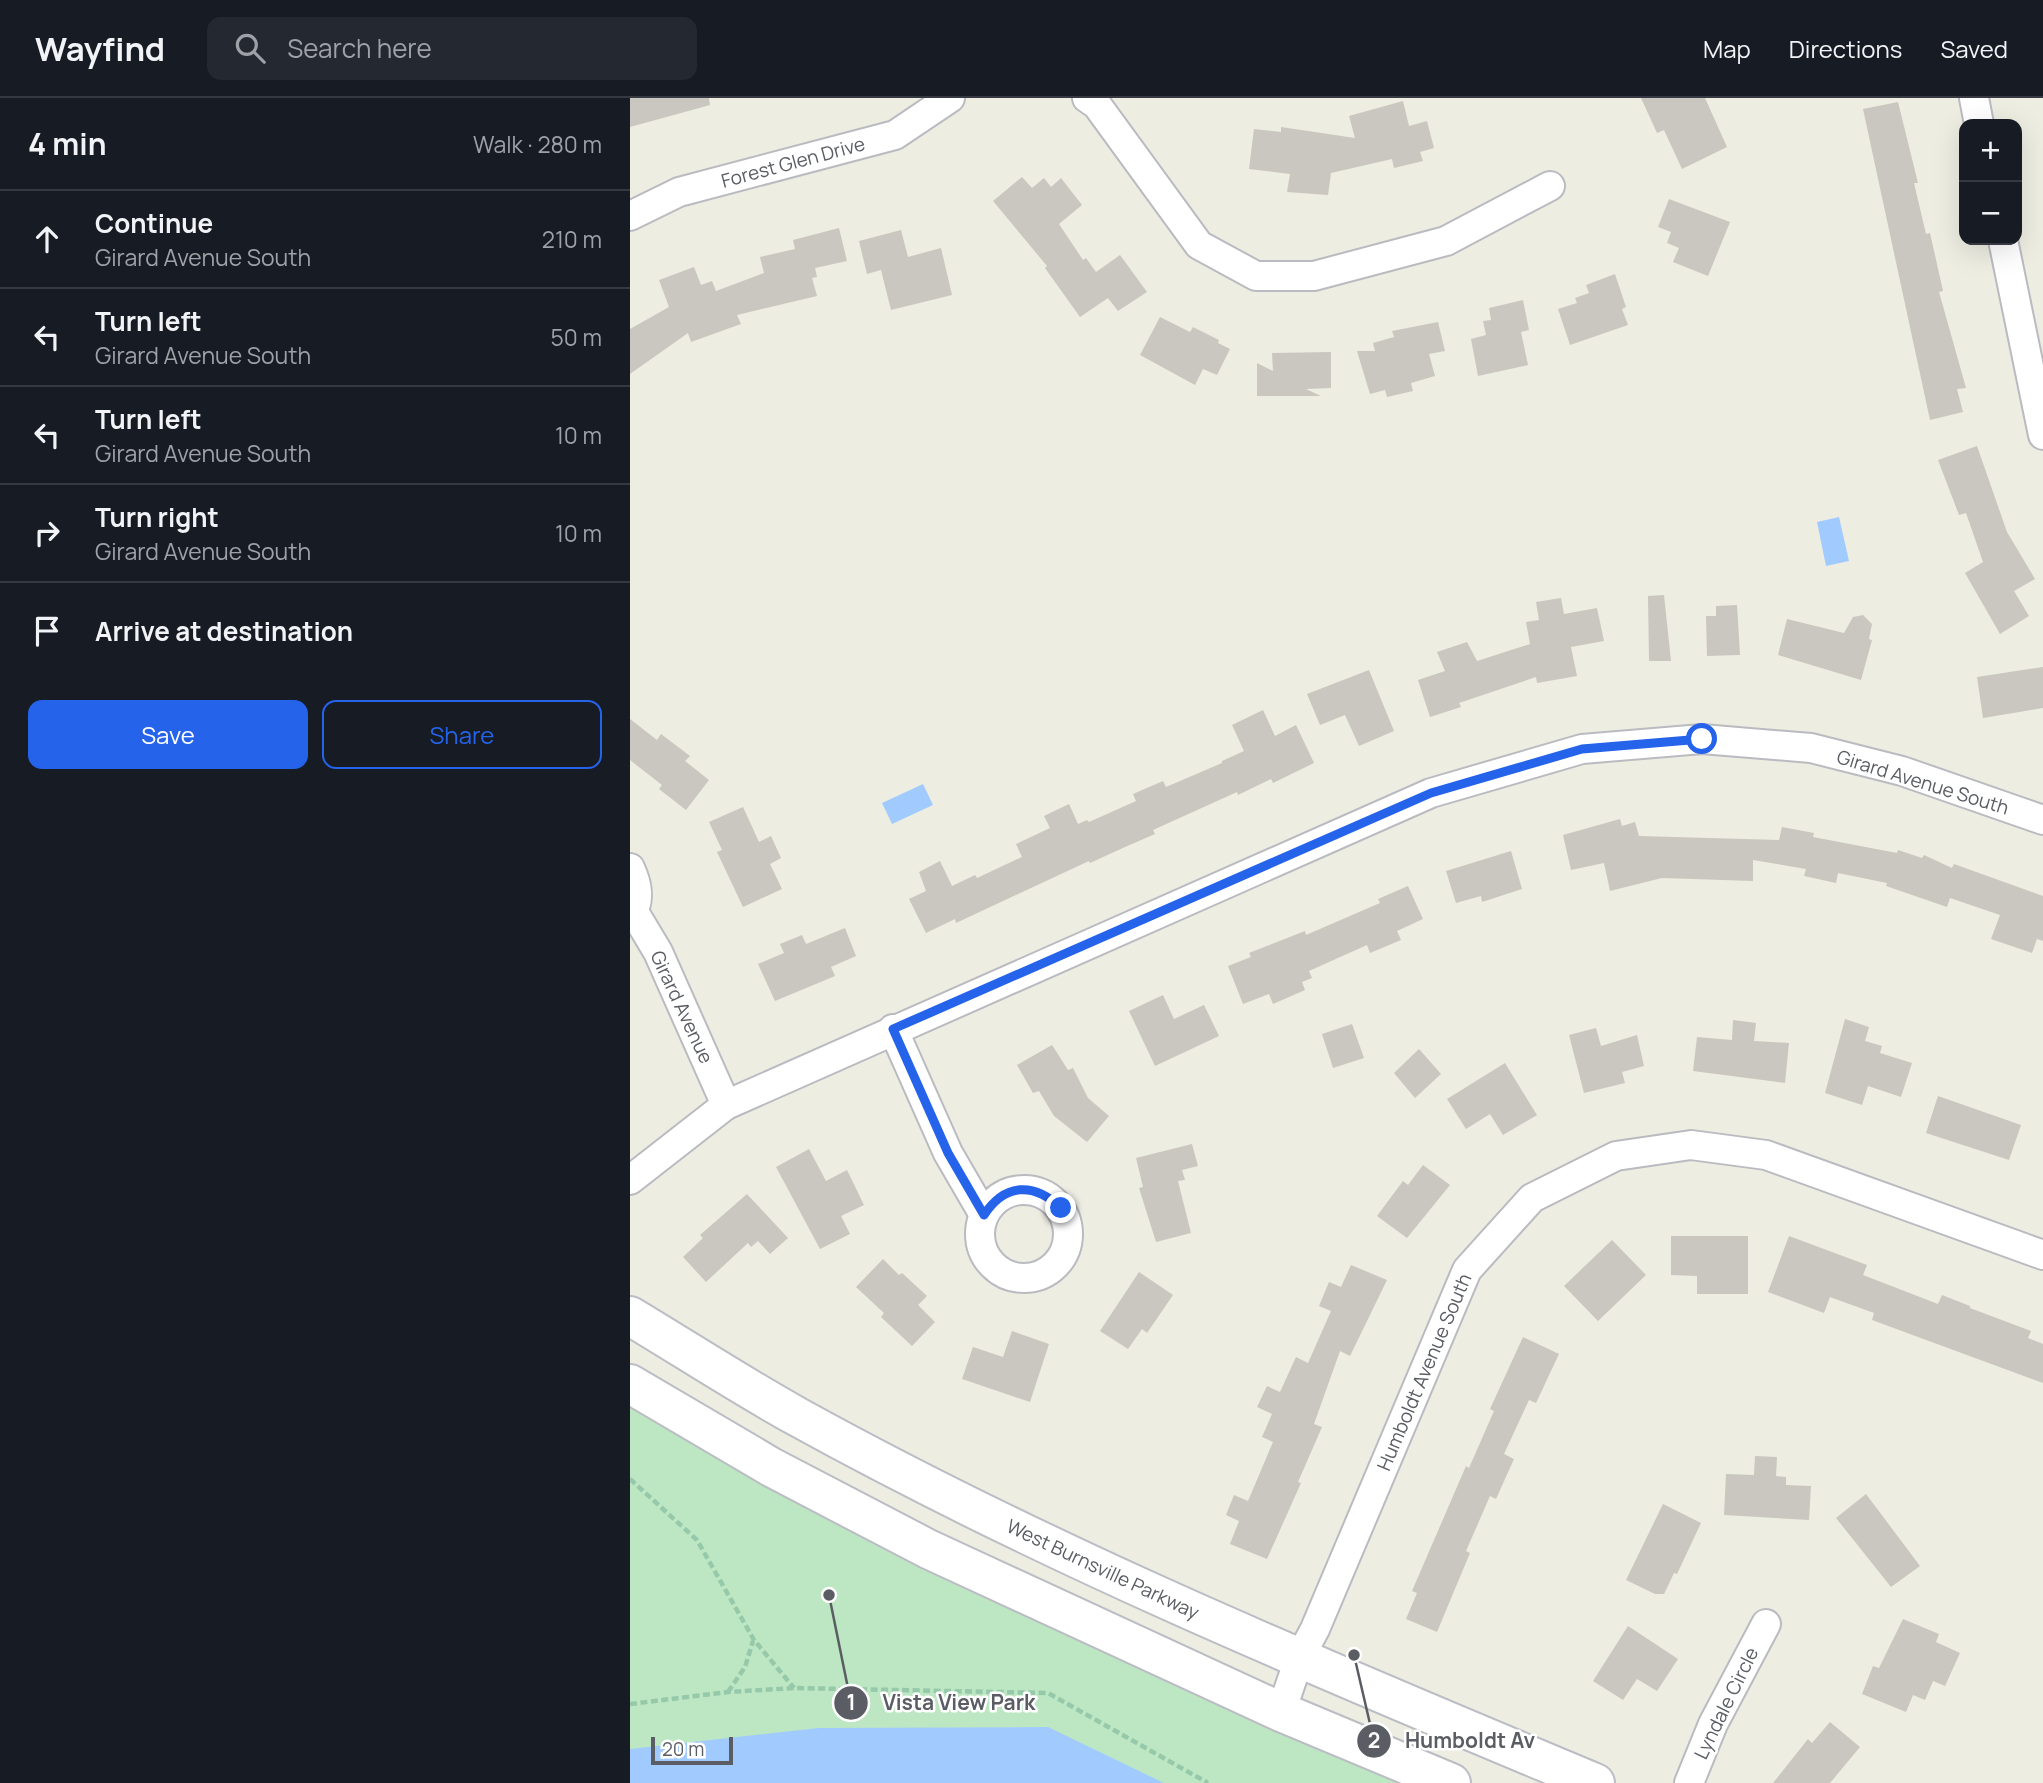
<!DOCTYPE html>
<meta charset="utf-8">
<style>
:root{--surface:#171b24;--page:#242831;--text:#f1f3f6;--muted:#9ea1a6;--line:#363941;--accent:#2563eb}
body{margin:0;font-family:Manrope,sans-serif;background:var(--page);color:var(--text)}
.controls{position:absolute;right:21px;top:21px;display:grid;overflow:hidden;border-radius:14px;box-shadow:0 7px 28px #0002}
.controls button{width:63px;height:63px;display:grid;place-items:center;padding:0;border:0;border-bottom:2px solid var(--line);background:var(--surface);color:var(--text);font:35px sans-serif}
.scale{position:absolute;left:21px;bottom:18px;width:82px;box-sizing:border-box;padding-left:7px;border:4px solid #5a5d63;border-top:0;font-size:19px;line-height:24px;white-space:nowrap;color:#5a5d63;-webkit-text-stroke:5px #fff;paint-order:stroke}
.stop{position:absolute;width:21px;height:21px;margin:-16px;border:5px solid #2563eb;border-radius:50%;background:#fff}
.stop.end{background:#2563eb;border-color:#fff;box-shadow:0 2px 7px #0008}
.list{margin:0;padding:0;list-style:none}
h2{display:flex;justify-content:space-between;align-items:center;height:91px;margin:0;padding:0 28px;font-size:30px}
h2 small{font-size:23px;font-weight:400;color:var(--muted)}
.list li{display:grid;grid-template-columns:46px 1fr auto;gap:21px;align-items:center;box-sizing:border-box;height:98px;padding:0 28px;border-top:2px solid var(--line)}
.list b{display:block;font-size:26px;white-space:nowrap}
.list p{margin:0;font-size:23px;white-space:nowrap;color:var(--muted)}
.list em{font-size:23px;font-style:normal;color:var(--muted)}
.actions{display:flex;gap:14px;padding:21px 28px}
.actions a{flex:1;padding:16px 0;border:2px solid var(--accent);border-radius:14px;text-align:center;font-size:24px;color:var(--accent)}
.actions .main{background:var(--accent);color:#fff}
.icon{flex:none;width:38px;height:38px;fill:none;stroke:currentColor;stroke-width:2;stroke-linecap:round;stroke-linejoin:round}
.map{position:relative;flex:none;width:1413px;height:1685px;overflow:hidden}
header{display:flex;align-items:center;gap:42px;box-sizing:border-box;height:98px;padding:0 35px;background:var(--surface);border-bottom:2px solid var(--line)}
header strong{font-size:33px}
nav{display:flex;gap:38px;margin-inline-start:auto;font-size:24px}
.search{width:490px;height:63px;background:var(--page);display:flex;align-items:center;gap:18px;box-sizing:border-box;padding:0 24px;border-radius:14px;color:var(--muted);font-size:26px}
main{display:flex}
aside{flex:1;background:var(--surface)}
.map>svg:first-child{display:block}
</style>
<header>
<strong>Wayfind</strong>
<div class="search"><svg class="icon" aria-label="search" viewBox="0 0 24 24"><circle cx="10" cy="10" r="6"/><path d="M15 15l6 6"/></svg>Search here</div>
<nav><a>Map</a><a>Directions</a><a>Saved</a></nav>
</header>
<main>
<aside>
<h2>4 min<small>Walk · 280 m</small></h2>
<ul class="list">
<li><svg class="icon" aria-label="ahead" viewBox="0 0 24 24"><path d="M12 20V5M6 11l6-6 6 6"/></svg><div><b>Continue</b><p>Girard Avenue South</p></div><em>210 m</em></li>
<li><svg class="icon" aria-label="left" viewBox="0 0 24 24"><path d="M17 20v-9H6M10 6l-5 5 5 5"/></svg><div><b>Turn left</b><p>Girard Avenue South</p></div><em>50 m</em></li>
<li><svg class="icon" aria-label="left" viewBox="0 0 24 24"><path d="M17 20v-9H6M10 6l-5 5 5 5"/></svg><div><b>Turn left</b><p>Girard Avenue South</p></div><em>10 m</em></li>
<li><svg class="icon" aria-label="right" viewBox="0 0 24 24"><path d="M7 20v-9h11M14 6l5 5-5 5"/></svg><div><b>Turn right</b><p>Girard Avenue South</p></div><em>10 m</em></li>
<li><svg class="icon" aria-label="arrive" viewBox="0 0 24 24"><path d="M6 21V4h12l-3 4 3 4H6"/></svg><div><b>Arrive at destination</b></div></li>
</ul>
<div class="actions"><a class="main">Save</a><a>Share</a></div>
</aside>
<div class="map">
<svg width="1413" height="1685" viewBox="0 0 1413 1685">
<rect width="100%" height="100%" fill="#eeede2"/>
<path fill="#bde7c2" d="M0,1309l797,376h-797z"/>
<g fill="#a1cbff">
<path d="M1209,419l10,44 -23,5 -9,-44z"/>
<path d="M293,686l10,21 -41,19 -10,-21z"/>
<path d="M418,1629l116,56h-534v-34l189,-21z"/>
</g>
<g fill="#c9c7bf">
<path d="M0,0h79l1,7 -80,22z"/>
<path d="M1011,0h64l22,49 -45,22 -18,-39 -7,3z"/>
<path d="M773,3l6,25 18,-5 7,27 -14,4 3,9 -29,7 -2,-9 -61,14 -3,22 -41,-3 3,-18 -41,-5 5,-40 27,3v-5l74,11 -6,-22z"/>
<path d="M1268,4l20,81h-4l12,51 4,-1 13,58 -4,1 27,96 -9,1 6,23 -33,8 -67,-311z"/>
<path d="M392,79l10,11 12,-10 7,9 10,-9 21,27 -23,19 24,36 3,-2 10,14 24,-17 27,37 -29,19 -10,-13 -28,19 -35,-49 2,-2 -54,-65z"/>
<path d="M1039,101l61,23 -22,54 -35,-14 6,-14 -12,-5 4,-11 -13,-5z"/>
<path d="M209,130l8,33 -32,7 2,9 -5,1 5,18 -80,19 4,9 -50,18 -3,-9 -58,41v-45l39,-22 -10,-27 35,-13 7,18 11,-4 4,10 48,-18 -4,-16 35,-8 -2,-9z"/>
<path d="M271,132l7,27 33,-9 11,47 -61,15 -10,-40 -14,4 -8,-33z"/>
<path d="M985,176l11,33 -4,2 6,16 -58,20 -12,-36 19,-6 -2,-5 14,-5 -3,-8z"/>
<path d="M893,202l6,30 -8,2 7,33 -50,11 -7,-37 15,-4 -3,-14 8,-1 -2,-12z"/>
<path d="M530,219l30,15 3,-5 26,13 -1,3 12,6 -13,26 -14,-6 -8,16 -55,-30z"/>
<path d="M808,224l7,29 -16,3 6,22 -24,7 2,8 -26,6 -2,-7 -15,4 -13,-43h18l-2,-8 21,-6 -2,-6z"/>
<path d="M701,254v36l-25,1 15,7h-64v-33l16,8 -1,-18z"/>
<path d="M1347,348l30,86 28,47 -21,12 15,25 -29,18 -35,-61 18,-11 -17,-49 -7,2 -21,-55z"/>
<path d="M1034,497l7,66h-22l-1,-65z"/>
<path d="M931,500l3,16 33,-6 7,33 -33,6 6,29 -40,7 -1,-6 -77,26 2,4 -31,10 -12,-37 27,-9 -8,-19 30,-10 10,19 53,-17 -4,-22 13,-2 -3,-18z"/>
<path d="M1107,507l3,50 -33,1 -1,-40h10v-10z"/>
<path d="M1233,517l9,9 -3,15 3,1 -11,40 -83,-25 9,-36 57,14 9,-16z"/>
<path d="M1413,569v41l-60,10 -6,-41z"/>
<path d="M739,572l25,61 -35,15 -14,-31 -25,10 -13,-31z"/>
<path d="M633,612l12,26 21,-11 18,38 -41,20 -2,-4 -33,16 -1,-3 -84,38 2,4 -30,13 -35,16 -1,-2 -133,62 -1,-4 -29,14 -17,-34 17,-8 -7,-19 21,-11 12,25 23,-11 2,3 45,-21 -6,-13 34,-16 -6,-12 25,-12 9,20 9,-4 2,2 47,-21 -3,-7 30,-13 3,6 56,-24v-2l22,-10 -12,-26z"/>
<path d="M0,621l27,21 4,-6 29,22 -5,5 24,19 -23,30 -27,-21 3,-4 -32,-25z"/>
<path d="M113,709l16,35 12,-6 10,22 -11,6 12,25 -39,18 -26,-55 5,-2 -13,-28z"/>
<path d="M990,721l2,7 13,-4 4,14 140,4 3,-13 32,6 -1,4 84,16 1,-3 24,8 2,-3 28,13 2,-4 89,32v45l-6,-2 -5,14 -41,-14 9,-24 -50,-17 -3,9 -61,-21 1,-3 -49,-10 -2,10 -32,-7 2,-7 -53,-9v21l-91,-3 -52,13 -6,-28 -33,7 -8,-35z"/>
<path d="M881,753l11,38 -40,13 -1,-6 -25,7 -10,-32z"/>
<path d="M778,788l15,33 -26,12 4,9 -31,13 -3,-8 -58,26 3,7 -10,4 3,8 -32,14 -4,-10 -26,10 -15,-38 23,-9 -2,-4 56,-22 1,4 74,-32 -2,-4z"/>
<path d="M215,830l11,28 -25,11 4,9 -60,25 -17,-37 26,-11 -4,-9 22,-9 4,9z"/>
<path d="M533,897l11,24 30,-14 15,31 -64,30 -26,-55z"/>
<path d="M1215,921l24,8 -4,14 17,5 -2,7 32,10 -11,34 -33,-11 -6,19 -37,-12z"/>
<path d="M1103,922l23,3 -2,18 35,2 -4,40 -92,-12 4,-34 35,3z"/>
<path d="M722,926l12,34 -31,10 -11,-34z"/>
<path d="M966,930l5,18 36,-11 7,31 -22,6 3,11 -41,10 -15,-58z"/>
<path d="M422,947l16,25 5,-2 15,30 21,18 -22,26 -33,-26 -15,-25 -6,2 -16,-28z"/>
<path d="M789,951l22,25 -26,24 -21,-25z"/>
<path d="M875,965l32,52 -34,20 -13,-21 -24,15 -19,-30z"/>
<path d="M1308,998l83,29 -12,35 -83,-27z"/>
<path d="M562,1046l6,22 -16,4 3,10 -7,1 13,52 -35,9 -17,-54 4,-1 -7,-29z"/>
<path d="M179,1051l17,32 21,-11 17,35 -23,11 9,18 -30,15 -44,-82z"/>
<path d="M793,1067l27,20 -43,53 -30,-22 26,-35 5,4z"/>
<path d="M117,1096l41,44 -18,16 -12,-13 -7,6 -3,-4 -42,39 -23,-25 20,-19 -3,-3z"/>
<path d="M1041,1138h77v58h-51v-18l-26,-1z"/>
<path d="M1159,1138l78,29 -4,10 75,29 4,-9 28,11v2l61,23 -3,7 15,6v39l-171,-63 2,-7 -44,-16 -6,16 -56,-21z"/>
<path d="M982,1142l34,35 -48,46 -34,-35z"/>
<path d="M253,1161l16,16 3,-2 25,23 -9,9 17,17 -23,24 -31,-29 3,-4 -28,-26z"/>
<path d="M721,1167l36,15 -37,76 -10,-5 -26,73 8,3 -24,55 3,1 -34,76 -37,-15 9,-23 -13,-6 8,-20 14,6 25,-59 -11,-5 10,-23 -15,-7 10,-21 13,6 16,-35 12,6 23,-52 -12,-5 10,-24 12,5z"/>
<path d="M509,1174l34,23 -26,38 -5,-4 -14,20 -28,-18z"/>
<path d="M382,1233l37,13 -19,58 -68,-23 11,-32 30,10z"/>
<path d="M893,1239l36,17 -23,49 -7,-3 -25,54 10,5 -18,40 -6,-3 -24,55 4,2 -33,79 -31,-13 11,-26 -5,-2 54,-125 3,2 25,-57 -4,-2z"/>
<path d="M1125,1358l22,1 -1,19 10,1v8l25,1 -2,34 -85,-5 2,-41 28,1z"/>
<path d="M1236,1396l54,72 -29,21 -55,-69z"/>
<path d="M1033,1406l38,19 -24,51 -3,-1 -10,21h-9l-29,-14z"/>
<path d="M1273,1521l36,15 -3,8 24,11 -15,33 -12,-5 -8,19 -12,-5 -7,17 -44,-18 11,-28 6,2z"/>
<path d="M998,1528l50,33 -21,32 -20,-12 -14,21 -30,-19z"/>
<path d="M1200,1624l30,25 -30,36h-57l35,-44 4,4z"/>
</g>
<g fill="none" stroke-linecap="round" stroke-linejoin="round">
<g stroke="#babbc1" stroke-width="32">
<g id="street">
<path d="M457,0l10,7 102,140 57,31h58l132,-35 104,-55"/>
<path d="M1344,0l5,26"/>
<path d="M0,118l49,-24 216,-57 55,-37"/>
<path d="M1373,142l40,195"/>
<path d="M0,770c8,17 11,33 0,49"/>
<path d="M4,814l24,40 68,153"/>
<path d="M263,931l55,124 36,62"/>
<path d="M0,1082l96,-75 705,-312 151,-44 120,-10 109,9 91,23 141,49"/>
<circle cx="394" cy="1136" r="44"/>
<path d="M651,1614l18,-53 16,-30 152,-359 65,-72 84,-42 75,-11 75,10 277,100"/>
<path d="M1059,1685l24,-59 53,-100"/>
</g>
</g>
<g stroke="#bbbdc4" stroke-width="42">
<g id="secondary">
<path d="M0,1218c55,33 110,69 166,100 257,142 529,254 799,367"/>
<path d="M0,1286l141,83 157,82 353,163 170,71"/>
</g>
</g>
<g stroke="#96c8aa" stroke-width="4.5" stroke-dasharray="7 3.5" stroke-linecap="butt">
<path d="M0,1381l67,61 57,100 40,48"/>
<path d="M98,1594l17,-25 8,-26"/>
<path d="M0,1606l98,-12 67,-4 253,5 160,90"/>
</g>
<use href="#street" stroke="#fff" stroke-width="28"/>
<use href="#secondary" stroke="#fff" stroke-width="38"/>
</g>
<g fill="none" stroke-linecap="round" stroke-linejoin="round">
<path stroke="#2563eb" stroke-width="9" d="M431,1110c-27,-26 -56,-25 -77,7l-36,-62 -55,-124 538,-236 151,-44 120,-10"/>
</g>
<g text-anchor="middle" stroke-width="5" stroke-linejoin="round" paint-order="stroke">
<g font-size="19" fill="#5a5d63" stroke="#fff">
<text transform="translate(163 64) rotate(-15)" y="7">Forest Glen Drive</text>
<text transform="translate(1293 684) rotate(17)" y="7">Girard Avenue South</text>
<text transform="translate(52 909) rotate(65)" y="7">Girard Avenue</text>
<text transform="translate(794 1274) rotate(-67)" y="7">Humboldt Avenue South</text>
<text transform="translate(473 1471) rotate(25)" y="7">West Burnsville Parkway</text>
<text transform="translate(1096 1605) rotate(-64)" y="7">Lyndale Circle</text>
</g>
</g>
<path fill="none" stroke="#5a5d63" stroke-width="2.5" d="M199 1497L221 1605M724 1557L744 1643"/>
<g fill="#5a5d63" stroke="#fff" stroke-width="2.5">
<circle cx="199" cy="1497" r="7"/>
<circle cx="724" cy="1557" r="7"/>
<circle cx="221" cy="1605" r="18"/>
<circle cx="744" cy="1643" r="18"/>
</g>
<g font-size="21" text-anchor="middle" font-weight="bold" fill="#fff">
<text x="221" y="1612">1</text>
<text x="744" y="1650">2</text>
</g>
<g font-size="21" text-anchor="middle" font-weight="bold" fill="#5a5d63" stroke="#fff" stroke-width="5" stroke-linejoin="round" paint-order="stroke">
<text x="329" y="1612">Vista View Park</text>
<text x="840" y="1650">Humboldt Av</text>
</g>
</svg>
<div class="controls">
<button>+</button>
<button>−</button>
</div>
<div class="scale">20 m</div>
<div class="stop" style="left:1072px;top:641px"></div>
<div class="stop end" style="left:431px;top:1110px"></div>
</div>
</main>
